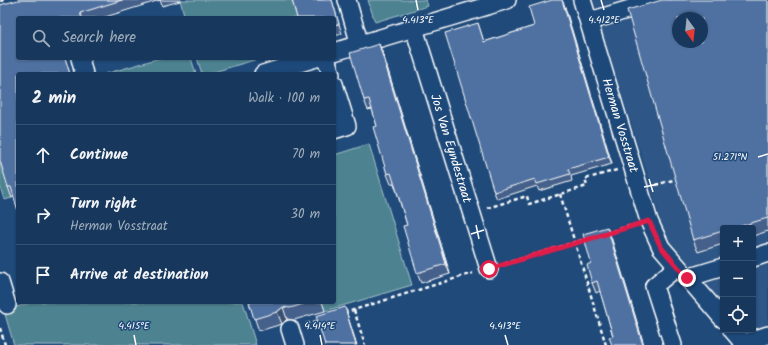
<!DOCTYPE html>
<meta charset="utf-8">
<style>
:root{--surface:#17385c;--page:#244365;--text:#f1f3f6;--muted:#9eacbb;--line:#365272}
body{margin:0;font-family:Kalam,sans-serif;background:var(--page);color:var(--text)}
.controls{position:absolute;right:12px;bottom:12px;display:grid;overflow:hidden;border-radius:4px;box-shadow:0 1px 3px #0004}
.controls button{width:36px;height:36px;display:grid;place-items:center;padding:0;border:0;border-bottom:1px solid var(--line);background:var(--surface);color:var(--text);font:20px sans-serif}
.compass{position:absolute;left:672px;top:12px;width:36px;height:36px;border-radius:50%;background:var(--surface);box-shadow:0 1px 3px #0004;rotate:165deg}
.stop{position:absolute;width:12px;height:12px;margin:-9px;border:3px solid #e11d48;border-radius:50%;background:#fff}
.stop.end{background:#e11d48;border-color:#fff;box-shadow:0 1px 4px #0008}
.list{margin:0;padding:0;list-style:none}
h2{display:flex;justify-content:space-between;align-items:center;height:52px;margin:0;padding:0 16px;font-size:17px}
h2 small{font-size:13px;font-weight:400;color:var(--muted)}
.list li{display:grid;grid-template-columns:26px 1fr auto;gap:12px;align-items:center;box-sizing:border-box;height:60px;padding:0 16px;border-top:1px solid var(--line)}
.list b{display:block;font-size:15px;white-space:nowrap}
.list p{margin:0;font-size:13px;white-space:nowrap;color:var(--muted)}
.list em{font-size:13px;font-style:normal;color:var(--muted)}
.icon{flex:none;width:22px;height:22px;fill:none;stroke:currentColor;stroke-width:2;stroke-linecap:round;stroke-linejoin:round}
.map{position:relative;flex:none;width:768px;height:345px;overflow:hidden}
.search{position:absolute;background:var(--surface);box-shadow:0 1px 3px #0004;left:16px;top:16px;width:320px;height:44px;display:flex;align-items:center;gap:10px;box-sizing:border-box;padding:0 14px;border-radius:4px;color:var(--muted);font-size:15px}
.panel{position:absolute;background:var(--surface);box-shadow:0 1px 3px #0004;left:16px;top:72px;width:320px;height:232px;border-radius:4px}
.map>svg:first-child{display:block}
</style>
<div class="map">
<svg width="768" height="345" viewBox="0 0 768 345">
<rect width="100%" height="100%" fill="#1f4a7a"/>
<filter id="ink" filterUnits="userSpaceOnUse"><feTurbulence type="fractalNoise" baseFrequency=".025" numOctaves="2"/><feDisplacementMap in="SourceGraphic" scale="8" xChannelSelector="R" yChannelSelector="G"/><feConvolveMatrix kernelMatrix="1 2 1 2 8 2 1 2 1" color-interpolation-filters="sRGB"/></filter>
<g filter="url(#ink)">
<path fill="#2d5686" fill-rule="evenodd" d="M591,0h177v345h-7l-14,-15h6v-102h-30v77l-56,-60 -19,-69zM678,18h24v24h-24z"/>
<g fill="#4d8391" stroke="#a6c1c8">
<path d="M180,0h112l5,18h-112z"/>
<path d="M368,0h58l2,6 -53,16z"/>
<path d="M160,58h31l5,16h-91z"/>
<path d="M197,58h64l-54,16h-5z"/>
<path d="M369,144l43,141 -87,26 -3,-9h12v-147z"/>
<path d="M0,160l12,38 -8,2 -4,-14z"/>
<path d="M33,302h210l13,43h-242l-10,-34z"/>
</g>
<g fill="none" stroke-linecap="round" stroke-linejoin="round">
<g stroke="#fff" stroke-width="20">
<g id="minor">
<path d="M347,0l13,45"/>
<path d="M582,0l67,221 12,26 62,72"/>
<path d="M590,21l70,-21"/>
<path d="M414,28l75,241"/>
<path d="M334,52l173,-52"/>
<path d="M82,58h-2l4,16"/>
<path d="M326,58l5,16"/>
<path d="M263,74l53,-16"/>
<path d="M334,84l13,42 -13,4"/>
<path d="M753,258l15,-5"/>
<path d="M687,278l36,-11"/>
<path d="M0,282l7,23"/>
<path d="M290,329l5,16"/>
<path d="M732,330l13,15"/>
<path d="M743,343l25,-8"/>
<path d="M673,345l-19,-59 23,-19"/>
</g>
</g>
<g stroke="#fff" stroke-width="2.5" stroke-dasharray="4 3" stroke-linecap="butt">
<path d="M0,1l4,-1"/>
<path d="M655,185l22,-6"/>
<path d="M560,194l46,151"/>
<path d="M487,208l40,-12 2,8 58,-18 -2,-7 32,-9"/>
<path d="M606,233l28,-8"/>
<path d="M505,264l81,-25"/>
<path d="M354,310l11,35"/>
<path d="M344,313l129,-40"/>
<path d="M306,324l14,-4"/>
<path d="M0,328l5,17"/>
</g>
<use href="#minor" stroke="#1f4a7a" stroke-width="17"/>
</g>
<g fill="#44618a" stroke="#fff">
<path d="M18,0h162v1l-18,5 -2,-6 -58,18h-84v40h47l5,16h-52l-4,123 -2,1 -4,-11z"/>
<path d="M292,0h40l10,34 -8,2v-18z"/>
<path d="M768,0v231l-15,5v-8h-30v16l-25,8 -5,-12z"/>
<path d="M564,4l48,160 -41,12 1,5 -33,10 -2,-5 -40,13 -3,-7 -16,-169 6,19 50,-16z"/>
<path d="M383,54l67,220 -29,9 -4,-10 -10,-48 -13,-42 -3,1 -4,-10 -10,-48 -5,-17 -4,1 -4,-10z"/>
<path d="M611,237l33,108 -31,-9 -13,-45 -4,2 -4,-10 -1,-20z"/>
<path d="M249,302h73l3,9 -31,9 -7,-1 -5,5 -23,7z"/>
</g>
<g fill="#374f71" stroke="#fff">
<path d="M562,0l2,4 48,160 -3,-7z"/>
<path d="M379,44l4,10 67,220 -4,-10z"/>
<path d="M607,227l4,10 33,108h-1z"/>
<path d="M283,307l4,12 -5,5 -5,-12z"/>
<path d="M345,307l3,10 9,28h-1z"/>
</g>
<g fill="#4f71a1" stroke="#fff" fill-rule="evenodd">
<path d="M18,0h104l-42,13 2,5h-64v40h47l5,16h-52v137l-7,-24h-3l-8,-26v-156z"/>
<path d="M292,0h40l7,24 -5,1v-7h-37z"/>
<path d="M552,0h10l47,157 -41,12 2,5 -33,10 -2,-5 -41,13 -49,-159 33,-10 6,19 50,-16 -5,-19z"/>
<path d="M662,0h106v218l-34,10h-11v3l-30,9 -66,-230zM678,18h24v24h-24z"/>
<path d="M379,44l67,220 -29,9 -14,-47 4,-1 -8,-27 -8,-25 -4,1 -14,-47 4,-1 -8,-27 -5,1 -14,-47z"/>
<path d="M607,227l36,118h-31l-3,-8 4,-1 -16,-55 -5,2 -5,-18 4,-2 -8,-29z"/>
<path d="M249,302h61l-20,6 -7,-1 -6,5 -23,7z"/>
<path d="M345,307l11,38h-31l-9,-29z"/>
</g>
</g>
<g fill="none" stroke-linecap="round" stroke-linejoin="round" filter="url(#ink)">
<path stroke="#e11d48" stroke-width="5" d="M489,269l160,-48 12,26 26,31"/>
</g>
<path fill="none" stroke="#fff" stroke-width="1.5" d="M416,0l2,10M601,0l3,10M758,157l10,-3M649,179l4,13M644,187l14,-3M476,225l3,14M471,234l13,-4M134,335l2,10M320,335l2,10M505,335l3,10"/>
<g text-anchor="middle" stroke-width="3" stroke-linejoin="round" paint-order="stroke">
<g font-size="13" fill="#fff" stroke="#1f4a7a">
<text transform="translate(621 125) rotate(73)" y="5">Herman Vosstraat</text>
<text transform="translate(452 148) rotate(73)" y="5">Jos Van Eyndestraat</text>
</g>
</g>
<g font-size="10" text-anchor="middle" fill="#fff" stroke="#1f4a7a" stroke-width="3" stroke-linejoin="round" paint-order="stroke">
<text x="418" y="23">4.413°E</text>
<text x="604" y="23">4.412°E</text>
<text x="730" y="160">51.271°N</text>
<text x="134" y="329">4.415°E</text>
<text x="320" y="329">4.414°E</text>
<text x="505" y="329">4.413°E</text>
</g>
</svg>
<div class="controls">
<button>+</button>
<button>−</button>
<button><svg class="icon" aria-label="locate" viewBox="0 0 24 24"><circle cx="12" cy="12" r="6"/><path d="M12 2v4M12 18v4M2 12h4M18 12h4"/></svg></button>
</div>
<svg class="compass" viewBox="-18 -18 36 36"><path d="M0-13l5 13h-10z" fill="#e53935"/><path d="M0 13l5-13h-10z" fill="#9eacbb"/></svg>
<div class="stop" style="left:489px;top:269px"></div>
<div class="stop end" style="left:687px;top:278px"></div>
<div class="search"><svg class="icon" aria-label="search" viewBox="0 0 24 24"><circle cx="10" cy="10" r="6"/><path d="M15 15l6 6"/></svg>Search here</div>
<section class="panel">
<h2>2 min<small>Walk · 100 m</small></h2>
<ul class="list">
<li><svg class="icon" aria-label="ahead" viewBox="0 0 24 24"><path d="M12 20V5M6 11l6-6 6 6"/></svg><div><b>Continue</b></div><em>70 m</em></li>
<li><svg class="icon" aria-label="right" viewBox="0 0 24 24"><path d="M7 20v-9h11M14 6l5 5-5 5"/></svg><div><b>Turn right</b><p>Herman Vosstraat</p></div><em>30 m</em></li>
<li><svg class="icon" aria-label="arrive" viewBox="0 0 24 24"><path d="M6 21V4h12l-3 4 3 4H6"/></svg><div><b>Arrive at destination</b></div></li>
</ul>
</section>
</div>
